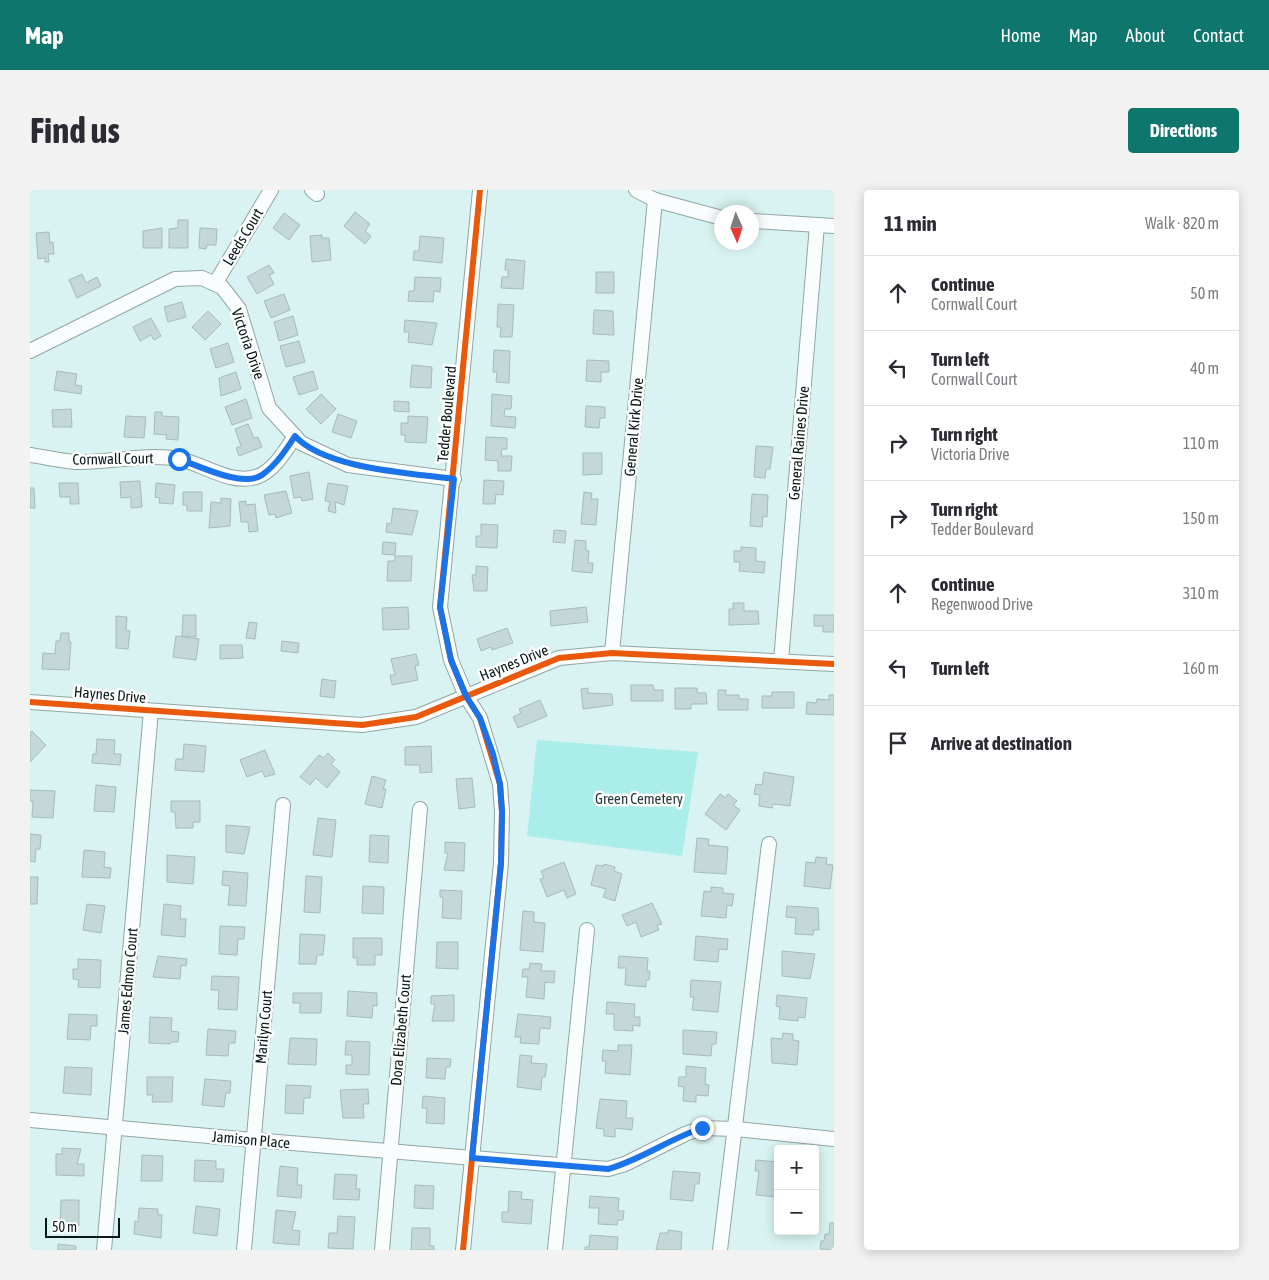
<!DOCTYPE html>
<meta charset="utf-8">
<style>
:root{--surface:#fff;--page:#f2f2f3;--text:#2b2b33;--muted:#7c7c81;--line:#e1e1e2;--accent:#0f766e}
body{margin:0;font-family:"Asap Condensed",sans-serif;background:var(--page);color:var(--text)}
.controls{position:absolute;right:15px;bottom:15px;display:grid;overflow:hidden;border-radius:5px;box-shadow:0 2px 12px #0003}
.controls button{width:45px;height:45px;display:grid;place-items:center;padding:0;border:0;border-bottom:1px solid var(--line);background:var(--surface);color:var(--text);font:25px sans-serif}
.compass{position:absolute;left:684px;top:15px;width:45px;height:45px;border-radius:50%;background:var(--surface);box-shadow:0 2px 12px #0003;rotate:177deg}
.scale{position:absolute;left:15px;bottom:12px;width:75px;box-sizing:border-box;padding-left:5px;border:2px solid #071a19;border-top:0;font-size:14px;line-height:18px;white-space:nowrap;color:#071a19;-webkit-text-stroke:4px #fff;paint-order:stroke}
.stop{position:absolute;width:15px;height:15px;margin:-11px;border:4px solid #1a73e8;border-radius:50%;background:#fff}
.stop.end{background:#1a73e8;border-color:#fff;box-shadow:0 1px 5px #0008}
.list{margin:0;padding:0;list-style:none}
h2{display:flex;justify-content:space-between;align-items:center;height:65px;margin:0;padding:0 20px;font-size:21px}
h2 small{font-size:16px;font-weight:400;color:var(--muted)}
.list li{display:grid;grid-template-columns:32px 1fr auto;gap:15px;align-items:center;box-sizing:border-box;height:75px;padding:0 20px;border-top:1px solid var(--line)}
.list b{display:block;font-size:19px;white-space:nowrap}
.list p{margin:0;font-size:16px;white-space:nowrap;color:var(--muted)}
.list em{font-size:16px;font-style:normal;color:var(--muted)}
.icon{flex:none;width:28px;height:28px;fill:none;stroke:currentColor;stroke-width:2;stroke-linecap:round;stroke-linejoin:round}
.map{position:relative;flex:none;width:804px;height:1060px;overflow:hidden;border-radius:5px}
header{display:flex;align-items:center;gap:30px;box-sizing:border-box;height:70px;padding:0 25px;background:var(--accent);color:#fff}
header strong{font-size:24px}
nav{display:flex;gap:28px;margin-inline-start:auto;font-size:18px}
.intro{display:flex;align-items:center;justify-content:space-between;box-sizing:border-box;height:120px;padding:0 30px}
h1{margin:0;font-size:35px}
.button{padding:12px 22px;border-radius:5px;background:var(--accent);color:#fff;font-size:18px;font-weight:700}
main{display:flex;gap:30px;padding:0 30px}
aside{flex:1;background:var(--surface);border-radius:5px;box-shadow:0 2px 12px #0003}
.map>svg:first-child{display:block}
</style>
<header>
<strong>Map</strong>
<nav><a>Home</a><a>Map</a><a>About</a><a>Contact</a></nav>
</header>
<div class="intro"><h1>Find us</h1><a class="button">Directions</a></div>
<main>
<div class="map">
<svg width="804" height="1060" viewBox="0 0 804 1060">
<rect width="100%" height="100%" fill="#d8f3f1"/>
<path fill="#aaedea" d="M507,550l161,12 -16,104 -155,-20z"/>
<g fill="#c3d8d7" stroke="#a6bbba">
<path d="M325,22l15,12 -5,7 6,5 -6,8 -21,-18z"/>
<path d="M254,23l16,12 -11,15 -16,-12z"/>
<path d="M148,30h10v28h-19v-19l9,-1z"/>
<path d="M132,38v20h-19v-17z"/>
<path d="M170,38l17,1 -1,16h-9l-1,4 -7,-1z"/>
<path d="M19,42l1,11 3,-1 1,12h-6l1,8h-4v-4l-7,1 -2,-26z"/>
<path d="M292,45v3h7l2,22 -19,2 -2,-26z"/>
<path d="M390,46l24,2 -2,25 -29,-3 1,-9h5z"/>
<path d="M476,69l19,2 -2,28 -22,-1 1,-11h6v-7h-3z"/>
<path d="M239,75l5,8 -5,2 5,9 -17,10 -10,-17z"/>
<rect x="566" y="82" width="18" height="21"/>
<path d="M52,84l4,9 11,-6 4,9 -24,12 -8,-18z"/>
<path d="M385,87l26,1 -1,14 -6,-1 -1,11 -25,-1 1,-10h5z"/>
<path d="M254,104l6,16 -19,8 -7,-17z"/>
<path d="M152,112l4,15 -18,5 -4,-15z"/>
<path d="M468,114l16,1 -2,32h-12l1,-10h-4z"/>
<path d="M564,120l19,1 1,24 -21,-1z"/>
<path d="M178,121l13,13 -16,16 -13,-13z"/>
<path d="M263,126l5,19 -19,6 -5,-19z"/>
<path d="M121,128l10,18 -7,4 -3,-5 -11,6 -7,-14z"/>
<path d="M375,130l32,3 -5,22 -24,-3 1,-10h-5z"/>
<path d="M269,151l6,21 -19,5 -6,-21z"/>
<path d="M198,153l6,19 -18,6 -6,-19z"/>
<path d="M464,160l16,1 -1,32 -13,-1 1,-10h-4z"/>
<path d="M557,170l22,1v11h-8v10l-15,-1z"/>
<path d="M382,175l20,2 -1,21 -21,-1z"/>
<path d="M27,181l20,3 -2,11 7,1 -1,8 -27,-4z"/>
<path d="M283,181l5,18 -19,6 -6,-18z"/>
<path d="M206,182l5,17 -20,7 -2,-18z"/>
<path d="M291,204l15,15 -15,15 -15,-15z"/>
<path d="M462,204l20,2 -1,13h-6l-1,7 12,1 -1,11 -24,-2z"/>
<path d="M216,209l6,19 -20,7 -7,-18z"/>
<path d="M364,211l15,1v10l-15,-1z"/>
<path d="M556,216l19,1v11h-5l-1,10 -14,-1z"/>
<path d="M41,219l1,18h-19l-1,-17z"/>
<path d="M125,222h7v4l17,1 -1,23 -12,-1 1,-4 -13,-1z"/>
<path d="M308,224l19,7 -6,17 -19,-6z"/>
<path d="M96,226l20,1 -2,21 -20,-1z"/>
<path d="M378,226l20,1 -2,26 -21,-1v-7h-4v-12h7z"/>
<path d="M218,234l6,14 4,-1 4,10 -23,9 -3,-8 5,-2 -6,-17z"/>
<path d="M456,247l21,1v11h-5l-1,7h11l-1,15h-13v-10l-13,-1z"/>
<path d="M726,256l17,1 -3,22h-4l-1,9 -11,-1z"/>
<path d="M553,263h19v21l-19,1z"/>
<path d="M279,282l4,27 -11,2 -1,-4 -7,1 -4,-22z"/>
<path d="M454,290l20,1 -1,14 -7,-1 -1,10h-12z"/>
<path d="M110,291l2,26 -11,1v-11l-10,1 -1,-16z"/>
<path d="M29,293h19l1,21h-9v-7h-10z"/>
<path d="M126,293l19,2 -2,19 -14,-1 1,-5 -5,-1z"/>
<path d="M298,293l20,3 -4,19 -9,-3 1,11 -8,-2 2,-9 -5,-1z"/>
<path d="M0,298h4l1,20h-5z"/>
<path d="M256,301l6,22 -16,5 -1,-4 -6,1 -5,-20z"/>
<path d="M153,302h19v19h-15v-6h-4z"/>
<path d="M554,302l8,1 -1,6h7l-2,26 -15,-1z"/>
<path d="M722,304l16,1 -1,22 -4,-1 -1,11 -12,-1z"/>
<path d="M191,308l10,1 -1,27 -21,2 2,-26 10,1z"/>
<path d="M216,311v4l9,-1 3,27 -9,1 -1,-10h-7l-2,-20z"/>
<path d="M363,318l25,3 -6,24 -26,-3 1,-9 4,1z"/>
<path d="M451,334l17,1 -1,23 -21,-1v-11h5z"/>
<path d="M524,340l12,1 -1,12 -12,-1z"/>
<path d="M545,350l11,1v9l3,1 -1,12h5l-1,10 -20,-2z"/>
<path d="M353,352l13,1 -1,12 -13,-1z"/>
<path d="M711,357l15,1v13l9,1 -1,11 -25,-2 1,-9h-6v-11h7z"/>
<path d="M365,366h17l-1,25h-24l1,-20h7z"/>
<path d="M446,376l12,1 -1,24h-13l-2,-16h4z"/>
<path d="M703,413h11v8h14l1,13 -30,1v-16h4z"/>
<path d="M378,417l1,22 -26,1 -1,-22z"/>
<path d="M556,417l2,15 -37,4 -1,-15z"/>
<path d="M153,425h13v22l-14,-1z"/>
<path d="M784,425h20v17h-11v-6h-9z"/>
<path d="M86,426l11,1 -1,13 4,1 -2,18 -12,-1z"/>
<path d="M219,432l8,1 -2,16 -9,-1z"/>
<path d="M477,438l6,15 -21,7 -1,-3 -10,4 -4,-12z"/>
<path d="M31,443h8v8l2,1 -2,28 -27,-1 1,-16 12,1 1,-13h4z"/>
<path d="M146,446l23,3 -3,21 -23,-3z"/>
<path d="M252,451l17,2 -1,10 -17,-2z"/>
<path d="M190,455h22l1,13 -23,1z"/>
<path d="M386,464l3,11 -4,1 3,14 -26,5 -2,-10h5l-4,-16z"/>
<path d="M292,489l14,2 -2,17 -14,-2z"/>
<path d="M601,495h22l1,5h9v11h-32z"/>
<path d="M558,498v5l24,1 1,11 -30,4 -2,-20z"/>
<path d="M645,498h22v5h9l1,11h-16v5h-16z"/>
<path d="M688,500h8v5h13v4h9v11h-30z"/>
<path d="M742,502h22v16h-32v-12h10z"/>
<path d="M799,505h5v20l-28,-1 1,-12 9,1 1,-4 12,1z"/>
<path d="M510,510l7,16 -29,12 -5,-11 8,-4 -2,-4z"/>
<path d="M2,541l14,14 -16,17v-29z"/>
<path d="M67,549l18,1 -1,14h7l-1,11 -28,-2 1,-9h3z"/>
<path d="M154,554l22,2 -2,26 -29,-2 1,-11h7z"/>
<path d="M401,556l1,26 -12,1v-8h-15v-18z"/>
<path d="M235,560l10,24 -10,3 -3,-6 -15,6 -7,-17z"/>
<path d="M298,563l7,7 -4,4 9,8 -13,16 -11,-10 -6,7 -10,-8 19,-22 5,3z"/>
<path d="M734,582l30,5 -4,29 -17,-2 -1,4 -13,-2 1,-11 -6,-1 2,-10 6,1z"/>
<path d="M342,586l14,4 -3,9h3l-4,19 -17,-4z"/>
<path d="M442,588l3,29 -16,2 -3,-30z"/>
<path d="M66,595l20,2 -2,25 -20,-1z"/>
<path d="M0,600l25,1 -2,27 -21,-1 1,-16h-3z"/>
<path d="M690,604l6,4 2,-4 9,7 -4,4 7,5 -14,20 -21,-16z"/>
<path d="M141,611h29v21h-7v6h-17l-1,-16h-4z"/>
<path d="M288,628l18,2 -4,37 -19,-2z"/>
<path d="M196,635l24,2 -6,27 -18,-2z"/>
<path d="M0,644l11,1 -1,14h-4l-1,13 -5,-1z"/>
<path d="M340,645l19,1 -1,27 -19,-1z"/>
<path d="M667,648l12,1 -1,6 20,2 -2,27 -32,-2z"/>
<path d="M415,652l20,1 -1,28 -20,-1 4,-17h-3z"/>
<path d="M54,660l21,2 -1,15 7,1 -1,10 -28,-1z"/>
<path d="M137,665l28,2 -2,27 -26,-2z"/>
<path d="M786,667l11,1 -1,6 7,1 -3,24 -26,-3 2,-24 9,1z"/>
<path d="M534,672l12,32 -9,4 -3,-8 -17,7 -7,-18 4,-1 -3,-7z"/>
<path d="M574,674l11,3 -1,4 8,3 -7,27 -12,-4 3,-8 -15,-4 5,-20 8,1z"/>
<path d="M193,681l25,2 -2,33 -18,-1 2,-19 -8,-1z"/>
<path d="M276,686l16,1 -2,36 -16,-1z"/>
<path d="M0,687h8l-1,27h-7z"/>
<path d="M333,696l21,1 -1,27 -21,-1z"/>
<path d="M681,697l12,1v5l11,1 -2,12 -5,-1 -1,13 -25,-2 3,-25 7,1z"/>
<path d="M410,700l22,1 -1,28 -19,-1 1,-21h-3z"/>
<path d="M622,713l10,21 -5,1 2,5 -18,7 -5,-15 -9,4 -5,-11z"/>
<path d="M57,714l18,2 -4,27 -18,-3z"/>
<path d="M134,714l17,2 -1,13h6l-1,18 -24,-2z"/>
<path d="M757,716l31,2 1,22h-5l-1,5 -18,-1 1,-16 -10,-1z"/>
<path d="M493,721l11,1v10l11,1 -2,29 -23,-2z"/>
<path d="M190,736l25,1 -1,12h-6l-1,16 -18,-1z"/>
<path d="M270,744l25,1 -2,20h-6l-1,9h-17z"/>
<path d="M666,746l32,3 -1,11 -8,-1 -1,13 -24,-2z"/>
<path d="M323,748h29v17h-7v10h-18v-7h-4z"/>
<path d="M407,752h21v27l-22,-1z"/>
<path d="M752,761l33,3 -5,25 -28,-3z"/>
<path d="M128,766l29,3 -1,7 -5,-1 -1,14 -27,-2z"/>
<path d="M589,766l29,2 -1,13h3l-1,9h-3v7l-21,-2 1,-17h-8z"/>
<path d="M48,769l23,1 -1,28 -22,-1 1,-7 -6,-1v-10h5z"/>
<path d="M500,773l12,1 -1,7h14l-1,12 -9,-1 -1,17 -18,-2 2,-20h-6l1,-8h6z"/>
<path d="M182,786l27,1 -2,33 -19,-1 1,-19h-8z"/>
<path d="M661,790l30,2 -3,30 -26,-2 2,-13h-4z"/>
<path d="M318,801l29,2v13l-4,-1 -1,13 -25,-2z"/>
<path d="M263,803h29l-1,20h-21v-10h-7z"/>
<path d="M424,805v26h-22l3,-17h-4v-8z"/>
<path d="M747,805l30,3 -2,20 -7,-1v4l-19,-2 1,-12 -4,-1z"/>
<path d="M577,812l28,2 -1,13h6v9l-7,-1v6l-19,-1v-16h-8z"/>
<path d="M39,824l28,1v11h-6l-1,14 -23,-1z"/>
<path d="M488,824l33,3 -1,12 -10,-1 -1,16 -19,-1 1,-6h-6z"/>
<path d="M120,827l22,1 -1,13 8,1 -1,10h-7l-1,2 -21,-1z"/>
<path d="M178,839l28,2 -1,12h-6l-1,13 -22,-1z"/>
<path d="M653,840l34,2 -1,12h-4l-1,12 -28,-2z"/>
<path d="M753,843l10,1v6l6,1 -2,24 -25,-2 -1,-25 11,1z"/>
<path d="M260,848l27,1 -1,26 -28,-1z"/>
<path d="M316,851l24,1 -1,33 -23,-1v-9h6v-10h-7z"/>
<path d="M588,855h14l-2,30 -25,-2 1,-12h-4l1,-11 15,1z"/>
<path d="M490,865l12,1 -1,7 16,1 -2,13h-3l-1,13 -24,-3z"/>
<path d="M397,868l24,1 -1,8h-4l-1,12 -19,-1z"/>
<path d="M656,876l20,2 -1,16 4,1 -1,11 -12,-1v7l-13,-1 1,-14 -6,-1 1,-9h7z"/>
<path d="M35,877l27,1 -1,27 -28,-2z"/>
<path d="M117,887h26l-1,25h-20l1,-7h-6z"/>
<path d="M175,889l26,2 -1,12h-4l-2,14 -22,-2z"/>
<path d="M256,895l25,1 -1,12h-6l-1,16 -18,-1z"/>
<path d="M338,899l1,15h-6l1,14h-21l-3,-28z"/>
<path d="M393,906l22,2 -1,26 -18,-1 1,-15h-5z"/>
<path d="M570,909l27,2 -1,17h7l-1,12 -17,-2v9l-11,-1v-7l-8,-1z"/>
<path d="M32,958l19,1 -4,15h7v12l-28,-1v-21h6z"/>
<path d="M112,965l21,1 -1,25h-21z"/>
<path d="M165,970l21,1v8h8l-1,13 -29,-1z"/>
<path d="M726,970l22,2v35l-22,-2 3,-24h-4z"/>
<path d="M250,976l18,2 -1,17h5l-1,13 -24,-2z"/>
<path d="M643,981l27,2 -1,11h-4l-2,17 -23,-2z"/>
<path d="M305,984l22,1 -1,14h4l-1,11 -26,-1z"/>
<path d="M385,995l19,1 -1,23 -19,-1z"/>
<path d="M479,1001l13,1 -1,7 12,1 -2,24 -29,-2v-10h6z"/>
<path d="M560,1006l29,2 -1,13h6l-1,9h-5l-1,5 -19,-1 1,-16h-10z"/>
<path d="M31,1010h18v26h-19z"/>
<path d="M166,1016l24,3 -3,27 -24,-3z"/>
<path d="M109,1018l19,1v6h4l-1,23 -27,-4 1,-13 3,1z"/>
<path d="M246,1020l20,2 -4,18 8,1 -1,14 -26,-2z"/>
<path d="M308,1026l17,1 -2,32 -25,-1 1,-15h8z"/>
<path d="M800,1033h4v27l-14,-1 1,-8h3l1,-7h4z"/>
<path d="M382,1038h18v18h4v4h-23z"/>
<path d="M638,1040l14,2 -1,18h-25l4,-17h8z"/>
<path d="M560,1045l28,2 -1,13h-32v-3h4z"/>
<path d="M28,1054l18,2v4h-18z"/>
</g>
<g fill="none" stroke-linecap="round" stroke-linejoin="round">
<g stroke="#91a6a5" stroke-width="16">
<g id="minor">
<path d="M282,0l5,4"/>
<path d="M606,0l19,10 67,18"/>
<path d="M722,31l82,5"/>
<path d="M185,94l56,-94"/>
<path d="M0,161l145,-72 27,-1 20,9 17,22 30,99 32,35 47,22 106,14"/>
<path d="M0,265c15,2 30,6 46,7 33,1 69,-9 103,-3 25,5 51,26 77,18 17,-5 30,-27 39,-41"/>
<path d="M582,463l43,-453"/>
<path d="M751,471l36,-436"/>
<path d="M0,512l332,23 54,-8 143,-59 53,-5 222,11"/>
<path d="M0,930l223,20 355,29 17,-5 60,-30 17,-6 34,1 98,10"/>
<path d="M74,1060l47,-539"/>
<path d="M214,1060l39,-445"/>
<path d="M352,1060l38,-441"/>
<path d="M433,1060l38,-387 1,-51 -2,-28 -20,-66 -14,-22 -15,-36 -11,-53 40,-417"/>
<path d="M525,1060l32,-320"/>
<path d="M690,1060l49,-406"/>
</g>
</g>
<use href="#minor" stroke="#f9fdfd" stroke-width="14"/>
<g stroke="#fff" stroke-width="9">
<g id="cycleway">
<path d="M0,512l332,23 54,-8 143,-59 53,-5 222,11"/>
<path d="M433,1060l38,-387 1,-51 -2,-28 -20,-66 -14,-22 -15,-36 -11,-53 40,-417"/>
</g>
</g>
<use href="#cycleway" stroke="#e8590c" stroke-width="6"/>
</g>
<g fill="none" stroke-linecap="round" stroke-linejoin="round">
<path stroke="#1a73e8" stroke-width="6" d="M149,269c20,7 64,29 83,16 14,-10 24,-25 33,-39 30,33 116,37 159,43l-14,128 11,53 15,36 14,22 13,36 7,30 2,28 -1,51 -29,295 136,11c33,-9 61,-30 94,-41"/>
</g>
<g text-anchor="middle" stroke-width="5" stroke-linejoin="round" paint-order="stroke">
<g font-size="15" fill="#071a19" stroke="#fff">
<text transform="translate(213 47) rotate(-59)" y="5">Leeds Court</text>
<text transform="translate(218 154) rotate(71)" y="5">Victoria Drive</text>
<text transform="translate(417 224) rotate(-85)" y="5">Tedder Boulevard</text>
<text transform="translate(604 237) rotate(-85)" y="5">General Kirk Drive</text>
<text transform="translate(769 253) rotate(-85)" y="5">General Raines Drive</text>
<text transform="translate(83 269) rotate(-1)" y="5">Cornwall Court</text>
<text transform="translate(484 473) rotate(-22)" y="5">Haynes Drive</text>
<text transform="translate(80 505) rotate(5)" y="5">Haynes Drive</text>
<text transform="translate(98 791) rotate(-85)" y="5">James Edmon Court</text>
<text transform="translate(234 837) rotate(-85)" y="5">Marilyn Court</text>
<text transform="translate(371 840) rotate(-85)" y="5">Dora Elizabeth Court</text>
<text transform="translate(221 950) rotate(5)" y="5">Jamison Place</text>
</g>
<g font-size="15" fill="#243d3c" stroke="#fff">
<text x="609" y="614">Green Cemetery</text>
</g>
</g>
</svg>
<div class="controls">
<button>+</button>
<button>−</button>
</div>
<svg class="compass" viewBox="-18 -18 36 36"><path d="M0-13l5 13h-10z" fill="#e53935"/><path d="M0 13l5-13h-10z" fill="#7c7c81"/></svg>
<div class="scale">50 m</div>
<div class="stop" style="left:149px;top:269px"></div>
<div class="stop end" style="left:672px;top:938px"></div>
</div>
<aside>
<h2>11 min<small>Walk · 820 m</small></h2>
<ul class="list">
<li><svg class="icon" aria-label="ahead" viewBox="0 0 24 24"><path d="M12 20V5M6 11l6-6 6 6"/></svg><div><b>Continue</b><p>Cornwall Court</p></div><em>50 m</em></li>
<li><svg class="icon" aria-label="left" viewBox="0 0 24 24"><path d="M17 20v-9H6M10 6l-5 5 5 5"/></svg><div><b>Turn left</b><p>Cornwall Court</p></div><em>40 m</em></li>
<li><svg class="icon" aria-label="right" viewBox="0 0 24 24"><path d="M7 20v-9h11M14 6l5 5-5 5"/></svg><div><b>Turn right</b><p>Victoria Drive</p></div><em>110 m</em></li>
<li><svg class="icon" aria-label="right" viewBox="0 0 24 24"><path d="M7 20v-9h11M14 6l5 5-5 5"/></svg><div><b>Turn right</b><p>Tedder Boulevard</p></div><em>150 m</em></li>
<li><svg class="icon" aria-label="ahead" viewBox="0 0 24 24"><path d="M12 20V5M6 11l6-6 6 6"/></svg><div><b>Continue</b><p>Regenwood Drive</p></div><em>310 m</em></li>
<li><svg class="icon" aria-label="left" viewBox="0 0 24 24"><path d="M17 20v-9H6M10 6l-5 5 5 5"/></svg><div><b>Turn left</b></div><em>160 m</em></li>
<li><svg class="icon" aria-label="arrive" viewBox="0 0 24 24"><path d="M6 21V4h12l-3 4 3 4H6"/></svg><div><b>Arrive at destination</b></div></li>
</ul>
</aside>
</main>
